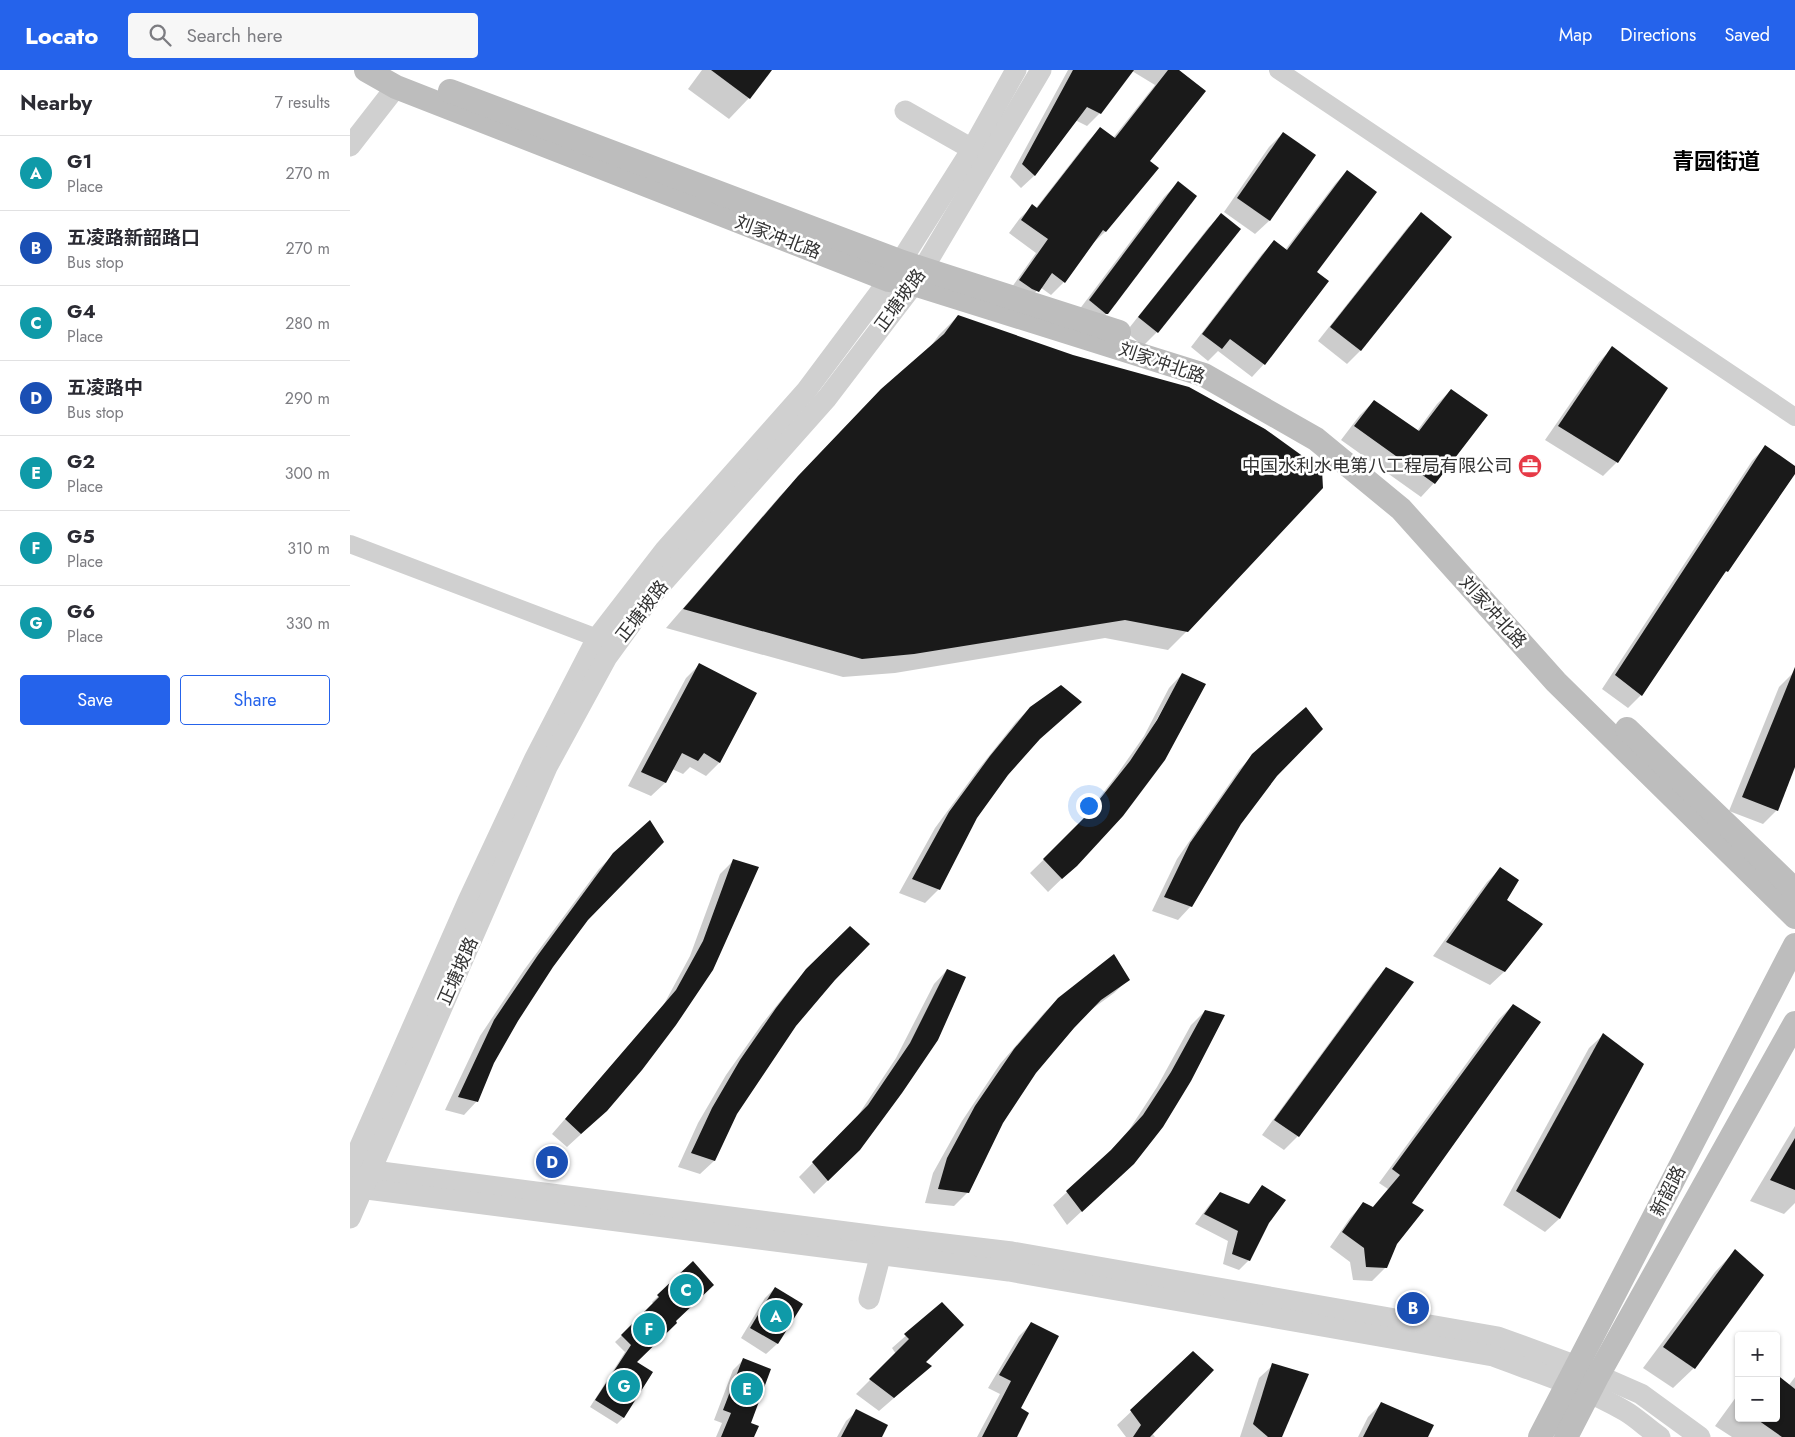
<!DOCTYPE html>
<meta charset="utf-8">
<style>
:root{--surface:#fff;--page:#f7f7f7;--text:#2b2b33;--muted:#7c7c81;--line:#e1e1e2;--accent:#2563eb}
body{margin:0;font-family:Jost,"Noto Sans SC",sans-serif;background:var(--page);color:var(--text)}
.controls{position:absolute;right:15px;bottom:15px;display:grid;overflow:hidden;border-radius:5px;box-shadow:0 1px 4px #0004}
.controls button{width:45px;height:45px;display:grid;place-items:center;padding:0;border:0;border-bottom:1px solid var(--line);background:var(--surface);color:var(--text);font:25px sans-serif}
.you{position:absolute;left:738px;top:735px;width:18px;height:18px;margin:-12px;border:4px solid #fff;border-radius:50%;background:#1a73e8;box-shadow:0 0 0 8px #1a73e833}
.badge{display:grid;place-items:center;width:32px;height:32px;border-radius:50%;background:var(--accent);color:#fff;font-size:16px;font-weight:700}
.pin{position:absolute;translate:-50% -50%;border:2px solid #fff;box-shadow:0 1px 5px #0006}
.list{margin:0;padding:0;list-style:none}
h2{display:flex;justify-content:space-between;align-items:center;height:65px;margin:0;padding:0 20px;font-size:21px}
h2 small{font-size:16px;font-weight:400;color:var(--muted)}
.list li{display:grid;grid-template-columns:32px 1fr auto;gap:15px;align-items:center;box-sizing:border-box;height:75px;padding:0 20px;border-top:1px solid var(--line)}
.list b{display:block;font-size:19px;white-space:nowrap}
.list p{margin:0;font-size:16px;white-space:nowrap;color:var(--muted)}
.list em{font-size:16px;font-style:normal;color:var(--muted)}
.actions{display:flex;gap:10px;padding:15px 20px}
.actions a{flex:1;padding:11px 0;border:1px solid var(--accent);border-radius:5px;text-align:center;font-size:18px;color:var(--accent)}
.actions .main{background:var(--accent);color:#fff}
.icon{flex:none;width:28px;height:28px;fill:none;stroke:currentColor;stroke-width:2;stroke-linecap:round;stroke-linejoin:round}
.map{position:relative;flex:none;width:1445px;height:1367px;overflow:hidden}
header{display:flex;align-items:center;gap:30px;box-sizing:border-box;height:70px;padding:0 25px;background:var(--accent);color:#fff}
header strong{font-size:24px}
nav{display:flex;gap:28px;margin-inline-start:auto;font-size:18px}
.search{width:350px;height:45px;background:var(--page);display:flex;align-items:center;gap:12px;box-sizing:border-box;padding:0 18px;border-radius:5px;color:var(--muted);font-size:19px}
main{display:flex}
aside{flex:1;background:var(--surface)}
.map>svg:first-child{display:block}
</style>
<header>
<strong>Locato</strong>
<div class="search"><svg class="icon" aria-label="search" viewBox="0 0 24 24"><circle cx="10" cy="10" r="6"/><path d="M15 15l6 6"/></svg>Search here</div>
<nav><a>Map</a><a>Directions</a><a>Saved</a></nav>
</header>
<main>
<aside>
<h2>Nearby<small>7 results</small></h2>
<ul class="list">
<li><span class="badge" style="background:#0f9aa8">A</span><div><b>G1</b><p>Place</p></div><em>270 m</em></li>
<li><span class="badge" style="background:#1a4fb4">B</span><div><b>五凌路新韶路口</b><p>Bus stop</p></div><em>270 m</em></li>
<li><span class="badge" style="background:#0f9aa8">C</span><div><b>G4</b><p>Place</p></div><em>280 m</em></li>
<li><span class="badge" style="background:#1a4fb4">D</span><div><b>五凌路中</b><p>Bus stop</p></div><em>290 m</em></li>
<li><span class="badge" style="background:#0f9aa8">E</span><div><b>G2</b><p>Place</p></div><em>300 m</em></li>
<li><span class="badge" style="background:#0f9aa8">F</span><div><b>G5</b><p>Place</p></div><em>310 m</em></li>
<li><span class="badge" style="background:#0f9aa8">G</span><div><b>G6</b><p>Place</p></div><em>330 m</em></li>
</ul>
<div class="actions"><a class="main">Save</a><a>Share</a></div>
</aside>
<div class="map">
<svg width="1445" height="1367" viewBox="0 0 1445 1367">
<rect width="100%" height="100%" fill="#fff"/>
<g fill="#0003">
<path d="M352,0h68l-21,28 -20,21 -41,-30z"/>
<path d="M718,0h109l-28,91 8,7 -52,64 -13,12 -28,38 -13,13 -11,-8 -15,17 -18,-10 29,-41 -27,-20 11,-15 13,-12 3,2 52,-67 13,-13 12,10 42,-53 -23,-14 -32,42 -13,13 -12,-6 -41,56 -13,12 -11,-11z"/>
<path d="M933,63l31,23 -45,65 -14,13 -31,-22 45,-65z"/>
<path d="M997,101l-32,101 12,9 -63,83 -12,13 -34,-26 -10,10 -17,-14 71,-93 12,-12 11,8 50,-66z"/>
<path d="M828,113l-71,130 -13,14 -18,-13 88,-117z"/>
<path d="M1071,144l29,23 -90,114 -13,13 -29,-23 90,-114z"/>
<path d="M871,145l-64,117 -14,14 -17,-14 82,-104z"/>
<path d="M608,246l229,315 -19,19 -63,-12 -210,35 -52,4 -177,-49 114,-132 83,-87 67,-62 9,-12z"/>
<path d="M1262,278l54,41 -49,73 -14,14 -58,-36 54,-78z"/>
<path d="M1101,320l-17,93 -13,14 -80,-57 19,-25 14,-14 43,30 20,-27z"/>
<path d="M1415,377l30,21v4l-68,99 -8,8 -78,116 -13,13 -26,-19 150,-228z"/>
<path d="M349,595l56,29 -36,69 -13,13 -16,-9 -7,7 -11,-5 -7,14 -14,13 -23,-10 58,-108z"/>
<path d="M1443,603l2,1v89l-18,47 -14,14 -34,-13 50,-124z"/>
<path d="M832,604l-106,191 -28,27 -18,-19 46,-45 40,-52 28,-40 25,-48z"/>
<path d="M680,638l2,37 -25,30 -31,43 -37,71 -14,14 -26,-10 36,-65 42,-57 39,-49z"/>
<path d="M903,685l-13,68 -49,83 -13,14 -26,-9 25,-52 62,-89z"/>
<path d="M264,784l-27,65 -35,47 -35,54 -24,42 -16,39 -13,14 -19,-5 35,-74 44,-66 75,-101z"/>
<path d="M384,790l-22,109 -121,156 -24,22 -15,-13 111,-128 27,-50 30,-82z"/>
<path d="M1151,798l4,33 36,23 -37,48 -14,13 -57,-29 54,-74z"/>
<path d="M500,858l-16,51 -39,46 -59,88 -22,48 -14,13 -22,-7 20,-44 28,-48 36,-51 31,-39z"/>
<path d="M1036,899l26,13 -114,154 -14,14 -22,-15 111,-152z"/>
<path d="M597,900l-88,180 -45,44 -15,-17 56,-57 41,-62 38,-74z"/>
<path d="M778,910l-14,13 -26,19 -53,60 -33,50 -34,70 -14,14 -29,-3 8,-30 29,-52 38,-57 44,-51 14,-14z"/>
<path d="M1163,935l-103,198 -24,64 -14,14 -19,-1 -3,-18 -20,-15 20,-29 13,-14 9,4 16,-19 -9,-6 120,-164z"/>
<path d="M855,941l-87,166 -51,48 -14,-20 51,-47 25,-28 28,-43 34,-62z"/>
<path d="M1253,965l40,30 -84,154 -14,13 -42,-27 86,-157z"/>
<path d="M1445,1056v77l-11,11 -34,-13z"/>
<path d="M912,1117l6,35 -19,38 -10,10 -16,-6 5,-23 -33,-17 15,-20 10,-10 27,11z"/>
<path d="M1385,1181l-41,117 -21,20 -30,-20 72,-96z"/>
<path d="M343,1193l-19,58 -39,41 17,11 -29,45 -6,6 -27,-17 35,-55 -10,-10 39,-37 -2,-3z"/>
<path d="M425,1218l26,16 -24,40 -11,10 -25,-16 24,-40z"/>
<path d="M592,1234l-18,59 -8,16 -37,32 -23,-17 40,-40 -4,-6z"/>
<path d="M681,1254l-16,113h-38l23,-43 -12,-6 31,-52z"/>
<path d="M843,1283l-41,80 3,4h-29l-9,-12z"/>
<path d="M393,1290l6,63 4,14h-37l6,-14 -8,-3 19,-50z"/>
<path d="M923,1295l7,72h-40l19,-59z"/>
<path d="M1445,1307v60h-63l-17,-11 24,-33v25h37l13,-33z"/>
<path d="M1032,1333l44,34h-68l10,-20z"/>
<path d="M507,1341l24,26h-44l9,-16z"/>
</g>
<g fill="#1a1a1a">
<path d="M361,0h61l-22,29z"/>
<path d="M723,0h61l-33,44 -14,-7 -52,69 -13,-12z"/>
<path d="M818,0h11l27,21 -56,70 9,7 -53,64 -3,-2 -38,53 -13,-10 -13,19 -7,-3 -13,-9 29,-41 -27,-19 11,-16 5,4 63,-81 15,11z"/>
<path d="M933,62l33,23 -46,66 -33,-23z"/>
<path d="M997,100l30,22 -60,80 12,9 -64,84 -35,-26 -8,10 -20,-15 72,-94 13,10z"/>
<path d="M828,111l19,15 -89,118h-2l-17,-14z"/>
<path d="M1071,142l31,25 -91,114 -31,-24z"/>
<path d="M871,143l20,16 -83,104 -20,-16z"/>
<path d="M608,245l115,40 116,32 76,42 57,41 1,18 -135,144 -63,-12 -211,34 -52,5 -179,-50 115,-133 83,-87 63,-55z"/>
<path d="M1262,276l56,42 -50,75 -60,-37z"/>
<path d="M1101,319l37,26 -53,69 -81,-58 20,-26 45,31z"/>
<path d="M1415,375l30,21v8l-67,98 -2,-1 -84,125 -27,-21z"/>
<path d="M349,593l58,30 -37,70 -16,-10 -6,8 -16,-8 -16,30 -25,-11z"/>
<path d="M1445,597v100l-17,44 -36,-14z"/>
<path d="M832,603l24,11 -41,76 -42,56 -46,50 -15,13 -19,-20 45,-45 42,-53 27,-41z"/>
<path d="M711,615l21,17 -42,37 -32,36 -31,43 -37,72 -28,-11 37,-67 41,-56 40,-49z"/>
<path d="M956,637l17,22 -46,47 -36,48 -49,83 -28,-10 26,-54 62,-89z"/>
<path d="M300,750l14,22 -76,78 -35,47 -35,54 -24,42 -16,39 -20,-5 36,-77 44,-65 75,-102z"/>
<path d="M383,789l26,8 -46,103 -37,55 -34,45 -35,41 -26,23 -16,-15 111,-129 27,-49z"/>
<path d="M1150,797l19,13 -12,20 36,24 -38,48 -59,-30z"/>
<path d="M500,856l20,18 -35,36 -39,46 -59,88 -22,47 -24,-8 21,-45 28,-48 36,-52 30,-39z"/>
<path d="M764,884l16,26 -29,20 -27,28 -38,45 -33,50 -34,70 -31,-4 9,-31 28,-52 39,-57 44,-51z"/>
<path d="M1036,897l28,15 -115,155 -25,-17z"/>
<path d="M597,899l19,8 -28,63 -36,53 -42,57 -32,31 -16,-19 56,-57 42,-62z"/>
<path d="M1163,934l28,18 -129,181 12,7 -27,34 -10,24 -21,-1 -2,-19 -22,-16 21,-30 10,5 27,-32 -8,-6z"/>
<path d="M855,940l20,5 -34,66 -28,46 -29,37 -52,48 -16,-21 45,-41 32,-35 28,-43z"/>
<path d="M1253,963l41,31 -84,155 -44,-28z"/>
<path d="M1445,1068v52l-25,-10z"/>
<path d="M912,1115l24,15 -17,23 -19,38 -18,-7 6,-23 -34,-17 16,-22 29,12z"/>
<path d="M1385,1179l29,26 -69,94 -32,-22z"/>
<path d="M343,1191l21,24 -38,36 1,2 -40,39 16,10 -29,46 -29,-18 36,-55 -10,-10 38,-38 -2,-2z"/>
<path d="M425,1217l28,17 -25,40 -28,-16z"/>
<path d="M592,1232l22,23 -38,37 6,4 -38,32 -25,-19 40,-40 -5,-5z"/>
<path d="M681,1252l28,14 -38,72 8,5 -12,24h-35l29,-56 -12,-6z"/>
<path d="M843,1281l21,19 -64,67h-17l8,-12 -11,-15z"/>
<path d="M393,1288l28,11 -20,54 8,3 -5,11h-33l10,-24 -8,-3z"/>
<path d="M922,1293l37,11 -27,63h-14l-15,-13z"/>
<path d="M1426,1304l19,15v48h-13l-27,-19h21z"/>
<path d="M1031,1332l53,23 -6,12h-65z"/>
<path d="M506,1339l32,16 -6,12h-41z"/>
</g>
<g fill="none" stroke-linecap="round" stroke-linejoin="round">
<g stroke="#d0d0d0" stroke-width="18">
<path d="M928,0l517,347"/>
<path d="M0,474l247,94"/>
</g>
<g stroke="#d0d0d0" stroke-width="21">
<path d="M555,41l67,38"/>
<path d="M0,76l46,-59"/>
<path d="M0,1098l535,69 127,15 486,85 79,29 64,28 59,43"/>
<path d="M0,1099l118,-268 67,-143 62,-120 68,-88 141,-159 83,-111 83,-131 44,-79"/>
<path d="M0,1117l659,84 484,85c45,17 91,31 132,55 12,7 23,18 35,26"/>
<path d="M0,1148l197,-451 60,-110 45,-62 175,-197 87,-114 127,-214"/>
<path d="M519,1229l15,-57"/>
</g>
<g stroke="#bdbdbd" stroke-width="24">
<path d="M16,0l30,17 493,193 25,4 290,91 112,64 85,70 155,173 239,235"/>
<path d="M100,21l452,171 217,70"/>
<path d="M1277,659l168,161"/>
<path d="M1190,1367l255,-492"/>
<path d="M1216,1367l31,-60 198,-354"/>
</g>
</g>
<defs>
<g id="office-disc" transform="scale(1.25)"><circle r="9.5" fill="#e63946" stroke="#fff"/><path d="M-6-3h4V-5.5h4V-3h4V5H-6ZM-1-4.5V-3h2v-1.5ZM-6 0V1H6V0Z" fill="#fff"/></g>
</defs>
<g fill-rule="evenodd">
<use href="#office-disc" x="1180" y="396"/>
</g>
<g text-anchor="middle" stroke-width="5" stroke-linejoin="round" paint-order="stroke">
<g font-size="18" fill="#333" stroke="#fff">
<text transform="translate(428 167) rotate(21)" y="6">刘家冲北路</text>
<text transform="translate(550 230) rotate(-54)" y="6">正塘坡路</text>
<text transform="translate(812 293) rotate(19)" y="6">刘家冲北路</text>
<text transform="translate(292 541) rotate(-52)" y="6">正塘坡路</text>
<text transform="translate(1143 542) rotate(48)" y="6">刘家冲北路</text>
<text transform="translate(108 901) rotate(-66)" y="6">正塘坡路</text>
<text transform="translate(1318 1121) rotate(-63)" y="6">新韶路</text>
</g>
<g font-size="18" fill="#333" stroke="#fff" text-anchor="end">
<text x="1162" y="402">中国水利水电第八工程局有限公司</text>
</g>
<g font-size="22" font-weight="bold" fill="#000" stroke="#fff">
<text x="1366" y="99">青园街道</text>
</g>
</g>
</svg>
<div class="controls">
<button>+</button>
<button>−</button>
</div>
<div class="you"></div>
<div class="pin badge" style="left:426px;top:1246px;background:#0f9aa8">A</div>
<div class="pin badge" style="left:1063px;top:1238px;background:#1a4fb4">B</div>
<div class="pin badge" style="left:336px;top:1220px;background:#0f9aa8">C</div>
<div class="pin badge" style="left:202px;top:1092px;background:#1a4fb4">D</div>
<div class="pin badge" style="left:397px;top:1319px;background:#0f9aa8">E</div>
<div class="pin badge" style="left:299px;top:1259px;background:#0f9aa8">F</div>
<div class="pin badge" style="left:274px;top:1316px;background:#0f9aa8">G</div>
</div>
</main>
